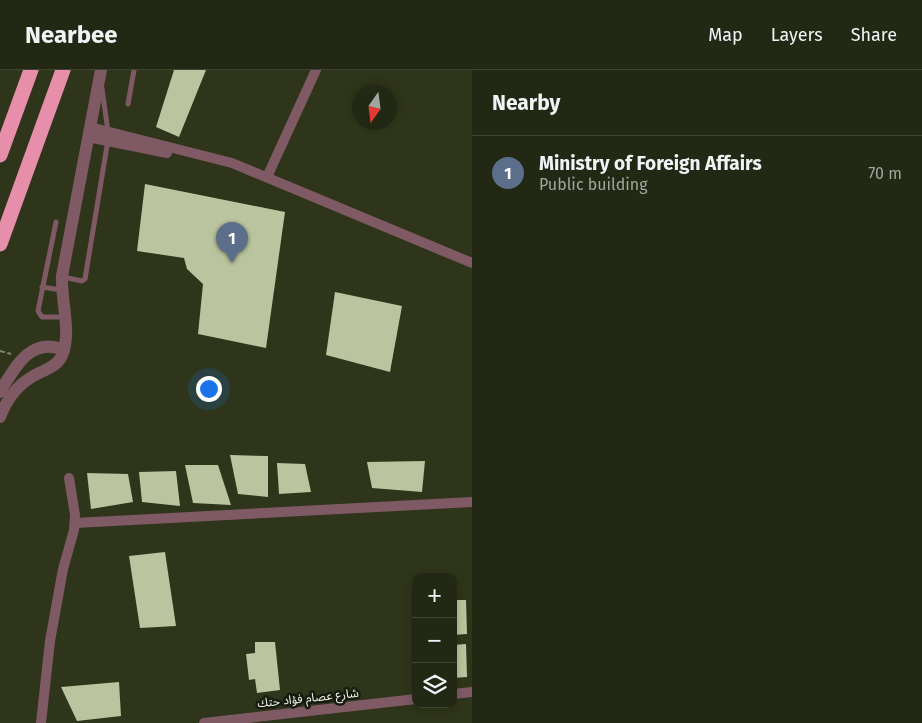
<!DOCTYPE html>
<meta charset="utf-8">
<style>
:root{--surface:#232814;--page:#2f3422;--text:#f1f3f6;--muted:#a3a6a0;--line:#404434;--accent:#1a73e8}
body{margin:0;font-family:"Fira Sans","Noto Sans Arabic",sans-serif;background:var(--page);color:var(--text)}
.controls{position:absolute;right:15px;bottom:15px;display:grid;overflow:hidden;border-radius:10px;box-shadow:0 2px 8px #0003}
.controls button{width:45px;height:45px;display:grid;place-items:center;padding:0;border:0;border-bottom:1px solid var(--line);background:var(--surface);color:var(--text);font:25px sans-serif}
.compass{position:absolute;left:352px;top:15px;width:45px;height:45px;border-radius:50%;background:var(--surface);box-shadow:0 2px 8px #0003;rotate:194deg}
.you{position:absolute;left:208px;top:318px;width:18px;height:18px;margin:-12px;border:4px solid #fff;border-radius:50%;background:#1a73e8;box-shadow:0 0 0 8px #1a73e833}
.badge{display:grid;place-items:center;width:32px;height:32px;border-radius:50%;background:var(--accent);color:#fff;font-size:16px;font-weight:700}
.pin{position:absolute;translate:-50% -41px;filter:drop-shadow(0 1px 2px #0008)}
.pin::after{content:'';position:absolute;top:26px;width:18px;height:15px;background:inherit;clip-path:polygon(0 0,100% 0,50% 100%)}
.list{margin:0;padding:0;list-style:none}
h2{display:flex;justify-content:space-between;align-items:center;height:65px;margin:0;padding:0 20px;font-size:21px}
h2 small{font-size:16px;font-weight:400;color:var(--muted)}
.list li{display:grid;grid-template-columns:32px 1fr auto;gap:15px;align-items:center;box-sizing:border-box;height:75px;padding:0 20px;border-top:1px solid var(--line)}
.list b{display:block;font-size:19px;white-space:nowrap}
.list p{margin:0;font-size:16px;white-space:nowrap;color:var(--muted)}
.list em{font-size:16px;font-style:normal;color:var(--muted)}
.icon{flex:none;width:28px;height:28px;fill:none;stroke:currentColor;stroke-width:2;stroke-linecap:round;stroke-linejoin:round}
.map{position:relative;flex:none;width:472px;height:653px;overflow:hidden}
header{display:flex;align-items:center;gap:30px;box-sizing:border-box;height:70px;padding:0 25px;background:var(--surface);border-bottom:1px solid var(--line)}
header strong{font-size:24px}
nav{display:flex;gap:28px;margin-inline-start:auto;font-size:18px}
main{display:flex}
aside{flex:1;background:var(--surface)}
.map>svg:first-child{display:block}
</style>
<header>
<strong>Nearbee</strong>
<nav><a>Map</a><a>Layers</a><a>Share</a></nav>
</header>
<main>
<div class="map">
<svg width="472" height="653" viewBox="0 0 472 653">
<rect width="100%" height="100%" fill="#2f351a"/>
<g fill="#bac49e">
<path d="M174,0h32l-27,67 -23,-10z"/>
<path d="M145,114l140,28 -19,136 -68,-14 5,-50 -16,-15 -3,-11 -47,-7z"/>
<path d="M335,222l67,14 -12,66 -64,-17z"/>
<path d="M230,385l38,1v41l-30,-3z"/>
<path d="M425,391l-3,31 -50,-4 -5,-26z"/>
<path d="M277,393l28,1 6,28 -32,2z"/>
<path d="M185,395h33l13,40 -38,-2z"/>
<path d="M176,401l4,35 -38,-4 -3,-30z"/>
<path d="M87,403l41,1 5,28 -42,7z"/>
<path d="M165,482l11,74 -36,2 -11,-72z"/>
<path d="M453,530h13l1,34 -14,1z"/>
<path d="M255,572h20l5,48 -23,3 -2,-14 -6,1 -3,-26 9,-1z"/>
<path d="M466,574l1,33 -14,1v-33z"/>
<path d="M119,612l2,34 -44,5 -16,-34z"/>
</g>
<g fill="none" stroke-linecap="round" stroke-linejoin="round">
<path stroke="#818670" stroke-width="2" stroke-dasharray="5 2.5" stroke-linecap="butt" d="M0,281l11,3"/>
<g stroke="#7f5a65" stroke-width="5">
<path d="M102,18l6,44"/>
<path d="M128,34l6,-34"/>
<path d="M56,152l-18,89 4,6h22"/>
<path d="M63,207l19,4 3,-2 23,-139"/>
<path d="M42,217l19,3"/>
</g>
<g stroke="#7f5a65" stroke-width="10">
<path d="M90,57l142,36 240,100"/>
<path d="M88,67l79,16"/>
<path d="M267,107l49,-107"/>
<path d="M75,453l397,-21"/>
<path d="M453,624l19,-2"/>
<path d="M41,653l9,-82 13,-72 11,-39 1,-15 -6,-37"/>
<path d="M204,653l212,-24"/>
</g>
<g stroke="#7f5a65" stroke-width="12">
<path d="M0,322c15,-25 31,-56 64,-42"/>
<path d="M0,347c6,-16 16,-30 30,-39 12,-8 28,-10 33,-25 8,-22 -2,-52 -1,-77l39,-206"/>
</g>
<g stroke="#e78eaa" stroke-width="15">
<path d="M0,85l31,-85"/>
<path d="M0,174l63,-174"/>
</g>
</g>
<g text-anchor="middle" stroke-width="5" stroke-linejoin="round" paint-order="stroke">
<g font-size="12" fill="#f1f6e5" stroke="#181b10">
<text transform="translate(308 628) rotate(-6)" y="4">شارع عصام فؤاد حتك</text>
</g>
</g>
</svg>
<div class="controls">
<button>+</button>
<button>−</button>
<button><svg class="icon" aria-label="layers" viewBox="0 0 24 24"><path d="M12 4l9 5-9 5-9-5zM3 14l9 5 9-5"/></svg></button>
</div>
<svg class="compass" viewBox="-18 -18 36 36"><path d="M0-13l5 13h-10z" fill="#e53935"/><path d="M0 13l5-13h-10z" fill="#a3a6a0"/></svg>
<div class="you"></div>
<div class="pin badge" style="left:232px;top:193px;background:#5c6f8a">1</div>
</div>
<aside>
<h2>Nearby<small></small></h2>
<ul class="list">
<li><span class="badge" style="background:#5c6f8a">1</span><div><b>Ministry of Foreign Affairs</b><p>Public building</p></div><em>70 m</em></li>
</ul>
</aside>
</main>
